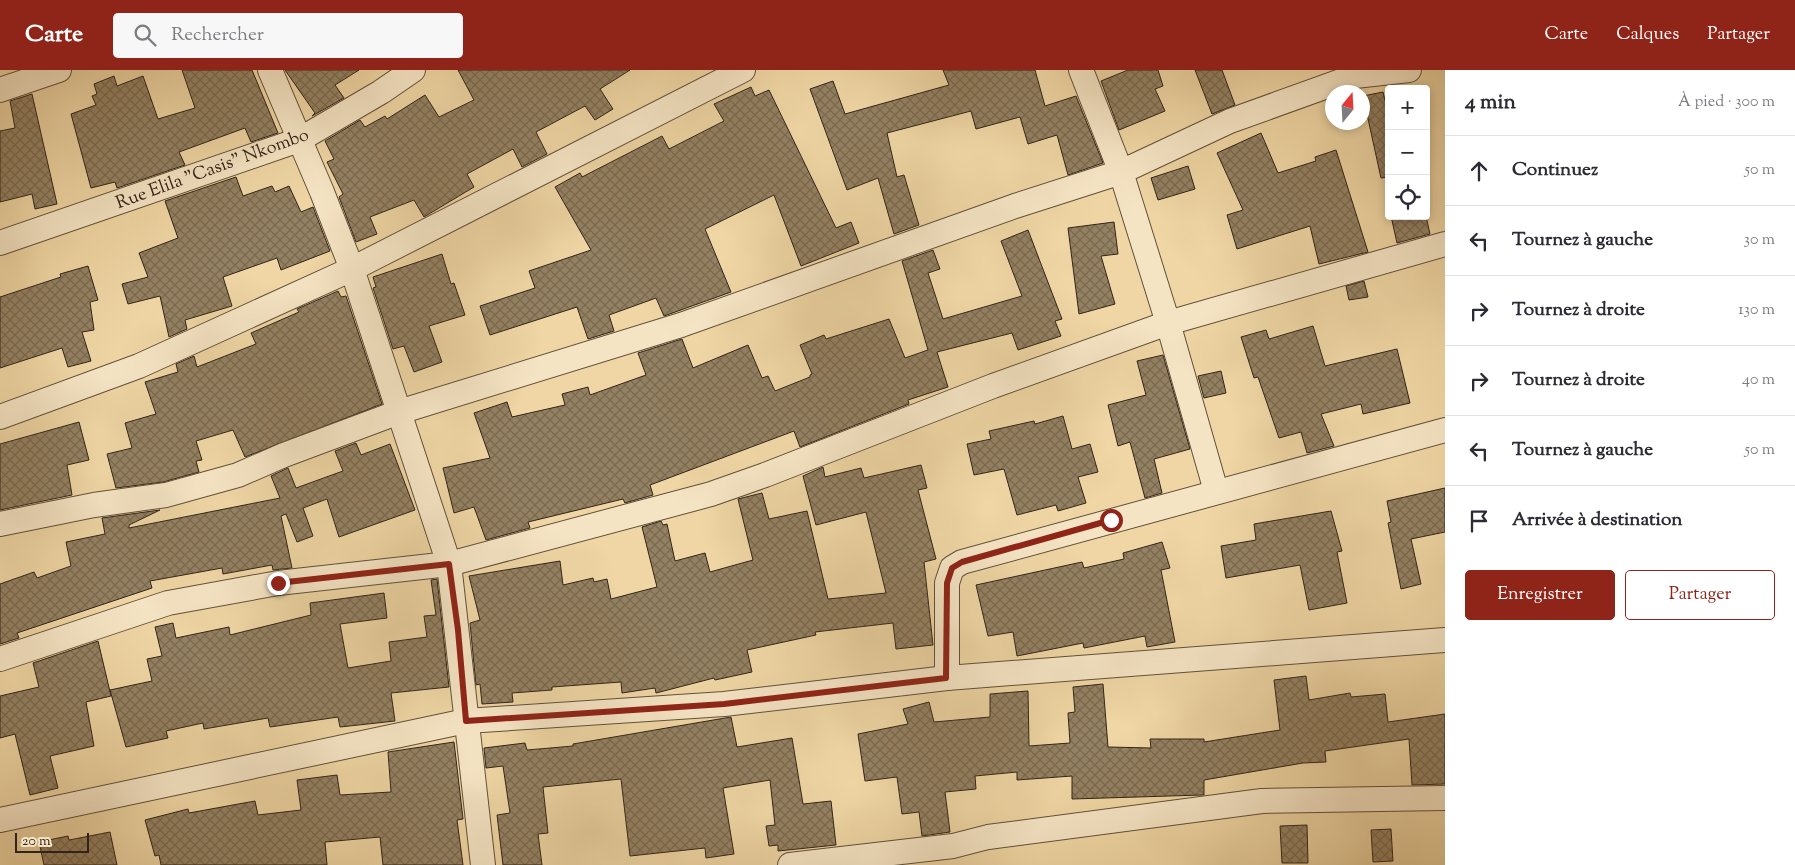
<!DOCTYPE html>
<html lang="fr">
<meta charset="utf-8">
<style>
:root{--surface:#fff;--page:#f7f7f7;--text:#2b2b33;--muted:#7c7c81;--line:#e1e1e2;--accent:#8f2418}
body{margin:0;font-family:"Sorts Mill Goudy",serif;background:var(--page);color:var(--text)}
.controls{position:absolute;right:15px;top:15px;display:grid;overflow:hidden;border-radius:5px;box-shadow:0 2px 8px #0003}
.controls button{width:45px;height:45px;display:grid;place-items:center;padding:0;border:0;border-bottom:1px solid var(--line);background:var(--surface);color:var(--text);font:25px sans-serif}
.compass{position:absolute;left:1325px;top:15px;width:45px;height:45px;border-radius:50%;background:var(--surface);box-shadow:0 2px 8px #0003;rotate:18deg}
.scale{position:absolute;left:15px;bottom:12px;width:74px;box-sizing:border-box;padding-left:5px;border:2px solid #32241a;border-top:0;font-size:14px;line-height:18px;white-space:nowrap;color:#32241a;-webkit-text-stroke:4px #f5e4c4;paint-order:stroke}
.stop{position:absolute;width:15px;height:15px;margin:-11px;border:4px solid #8f2418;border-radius:50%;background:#fff}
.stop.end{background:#8f2418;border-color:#fff;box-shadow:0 1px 5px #0008}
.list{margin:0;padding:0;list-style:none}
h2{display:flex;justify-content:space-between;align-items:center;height:65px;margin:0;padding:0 20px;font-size:21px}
h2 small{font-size:16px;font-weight:400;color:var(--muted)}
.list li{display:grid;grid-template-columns:32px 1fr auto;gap:15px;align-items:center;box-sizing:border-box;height:70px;padding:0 20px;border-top:1px solid var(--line)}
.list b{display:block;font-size:19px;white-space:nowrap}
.list em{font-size:16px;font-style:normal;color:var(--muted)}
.actions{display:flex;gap:10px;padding:15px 20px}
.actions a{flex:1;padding:11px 0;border:1px solid var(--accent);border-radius:5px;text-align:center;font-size:18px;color:var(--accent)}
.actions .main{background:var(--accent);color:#fff}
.icon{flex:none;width:28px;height:28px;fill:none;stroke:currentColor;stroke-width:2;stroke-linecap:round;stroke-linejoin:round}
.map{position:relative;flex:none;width:1445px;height:795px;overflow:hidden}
header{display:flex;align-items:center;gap:30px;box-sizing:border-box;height:70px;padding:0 25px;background:var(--accent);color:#fff}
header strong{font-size:24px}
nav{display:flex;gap:28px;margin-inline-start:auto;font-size:18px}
.search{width:350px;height:45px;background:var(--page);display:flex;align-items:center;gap:12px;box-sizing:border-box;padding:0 18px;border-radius:5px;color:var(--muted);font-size:19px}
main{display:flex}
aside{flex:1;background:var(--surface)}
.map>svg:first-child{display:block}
</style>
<header>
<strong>Carte</strong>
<div class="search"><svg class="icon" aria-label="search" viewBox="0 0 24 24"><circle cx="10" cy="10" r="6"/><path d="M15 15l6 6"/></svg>Rechercher</div>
<nav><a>Carte</a><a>Calques</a><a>Partager</a></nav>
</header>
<main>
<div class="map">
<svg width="1445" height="795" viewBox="0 0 1445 795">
<defs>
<pattern id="building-cross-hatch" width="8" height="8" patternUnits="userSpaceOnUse" patternTransform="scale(1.25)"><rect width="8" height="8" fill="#948162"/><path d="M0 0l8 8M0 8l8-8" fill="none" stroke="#796950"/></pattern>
</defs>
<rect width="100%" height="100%" fill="#efd6a4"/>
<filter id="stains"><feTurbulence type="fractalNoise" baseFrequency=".004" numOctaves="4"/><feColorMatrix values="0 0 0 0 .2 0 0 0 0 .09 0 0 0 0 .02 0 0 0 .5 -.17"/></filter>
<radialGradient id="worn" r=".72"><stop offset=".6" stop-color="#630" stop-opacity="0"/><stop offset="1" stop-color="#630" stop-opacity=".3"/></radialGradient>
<g fill="url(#building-cross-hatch)" stroke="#32241a">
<path d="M182,0h70l26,63 -27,9 -6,-14 -66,24 6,13 -68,23 -2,-6 -24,6 -20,-74 25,-9 -4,-9 5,-2 -3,-10 20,-8 3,10 26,-10 15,43 37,-11z"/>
<path d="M285,0h74l-24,15 9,13 -32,18 3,-3z"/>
<path d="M458,0h172l-30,19 13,20 -18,11 -10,-14 -49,26 11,22 -25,13 -9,-18 -46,25 7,13 -50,30 -10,-17 -44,17 7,17 -21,8 -17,-45 4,-3 -16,-32 7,-3 -9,-18 35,-21 5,7 20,-11 2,3 38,-24 14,22 35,-17z"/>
<path d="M943,0h92l10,36 31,-10 27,67 -35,12 -11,-40 -29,9 -8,-27 -44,12 -5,-18 -84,22 10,44 7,-2 15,50 -25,9 -16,-56 -31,12 -37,-101 23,-8 12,33 104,-29z"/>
<path d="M1128,0h30l5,16 -8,3 10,22 -46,19 -18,-49z"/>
<path d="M1195,0h27l13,35 -23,9z"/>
<path d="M751,17l4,9 14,-6 67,138 15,-6 8,21 -58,23 -27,-71 -69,34 26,63 -67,24 -8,-18 -47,17 5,16 -26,8 -11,-32 -87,28 -10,-29 55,-18 -6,-17 62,-21 -36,-63 25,-14 2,4 80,-41 7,13 55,-28 -10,-17z"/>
<path d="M1383,22l6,25v60l-8,1 -18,-82z"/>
<path d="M32,24l25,110 -22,5 -3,-15 -32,8v-71l15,-3 -5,-27z"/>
<path d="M1261,63l17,40 38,-12 -1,-4 21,-7 32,102 -49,12 -9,-38 -73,23 -10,-34 16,-5 -26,-57z"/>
<path d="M1188,96l7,23 -37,11 -7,-22z"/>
<path d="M236,107l7,19 29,-10 3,6 14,-6 12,26 12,-5 17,44 -49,19 -4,-12 -54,19 9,29 -47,14 2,9 -18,8 -9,-41 -32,8 -6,-20 26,-7 -9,-24 39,-15 -13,-37z"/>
<path d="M1391,146h35l4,18 -33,9z"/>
<path d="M1114,152l4,32 -17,2 14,48 -36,10 -11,-86z"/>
<path d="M1028,160l34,89 -7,2 6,15 -43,14 -6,-17 -75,19 11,35 -40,13 1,4 -109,43 -6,-16 -144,54 3,10 -28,8 -2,-4 -95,23 2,6 -44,12 -12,-33 -20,6 -11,-45 47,-10 -16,-45 33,-11 5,15 53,-12 -3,-11 26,-7 2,8 56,-20 -8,-22 44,-14 11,29 55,-23 14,33 6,-2 7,15 35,-14v-2l2,-1 -12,-29 24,-10 2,4 63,-20 16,39 23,-8 -26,-89 31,-11 7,19 -12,4 15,46 79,-23 -21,-55z"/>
<path d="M442,184l9,30 3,-1 11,32 -36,11 13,36 -28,10 -10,-26 -11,3 -20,-61 3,-1 -3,-10z"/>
<path d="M88,196l10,34 -8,2 4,28 -12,2 9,29 -23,6 -6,-19 -62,20v-71l61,-20 -1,-3z"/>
<path d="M1364,211l4,16 -19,3 -3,-14z"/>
<path d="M338,221l3,6 5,-1 36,108 -137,53 -12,-27 -37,11 6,19 -6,1 3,11 -36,10 -47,6 -9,-34 25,-6 -7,-25 31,-9 -11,-32 33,-10 -2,-8 18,-8 3,11 59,-23 -5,-11 48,-21 -2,-3z"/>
<path d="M1313,256l12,40 72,-17 13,54 -47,11 -2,-10 -40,10 13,32 -27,7 -6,-21 -22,6 -21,-61 -4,1 -13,-41 25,-7 3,9z"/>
<path d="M1163,285l27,94 -36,10 8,34 -17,5 -15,-56 -12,4 -10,-41 38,-10 -9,-34z"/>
<path d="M1221,301l5,22 -22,5 -6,-22z"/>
<path d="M1063,346l9,33 18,-5 8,28 -20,5 8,26 -28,8 -2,-6 -39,10 -13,-46 -30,6 -7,-31 24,-5 -2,-8 45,-10 1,3z"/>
<path d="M79,352l10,38 -22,5 5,30 -72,15v-66z"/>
<path d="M356,373l5,12 29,-11 25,66 -76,27 -12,-38 -24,9 10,28 -16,6 -11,-28 -5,2 11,52 -19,2 -1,-5 -49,9 -1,-6 -72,13 2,7 -135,45 2,5 -19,6v-60l34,-12 3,6 34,-12 -5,-24 39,-8 -3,-16 58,-8 -31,15v3l151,-30 -9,-22 17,-8 8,20 47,-17 -8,-20z"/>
<path d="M921,395l6,23 -9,2 18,69 -12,3 9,83 -37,4 -3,-26 -78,9 1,3 -69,15 5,22 -37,8 -1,-2 -58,15 -1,-5 -33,5 -1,-11 -69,5v3l-40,3 1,9 -31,2 -2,-20 -4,1 -6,-62 10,-3 -11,-44 91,-15 3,24 30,-7 1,4 13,-3 4,20 46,-12 -15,-60 19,-6 2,4 4,-1 8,37 30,-8 5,19 43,-12 -15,-61 24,-6 7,26 38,-8 21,88 58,-6 -20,-81 -50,13 -13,-49 20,-9 2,10 36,-9 3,10z"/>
<path d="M1445,418v44l-34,7 10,45 -20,5 -13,-66 3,-1 -4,-21z"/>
<path d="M1331,441l11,40 -5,1 10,51 -38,7 -9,-45 -74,13 -5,-32 35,-6 -2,-16z"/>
<path d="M1162,472l8,26 -9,2 14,72 -28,5 -2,-11 -61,12 -1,-5 -66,13 -4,-24 -25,4 -12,-51 106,-23 2,6 40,-9 -1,-6z"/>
<path d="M437,509l12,108 -58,6 4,28 -55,6 -2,-10 -68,10 -2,-9 -64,11 -1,-6 -37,8 2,7 -42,9 -16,-57 42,-9 -5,-22 15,-3 -7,-29 18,-4 3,15 53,-11 1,8 81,-20 -1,-12 74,-10 3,25 -47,6 8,44 43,-7 -2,-19 38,-5 -3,-21 12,-1 -5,-35z"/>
<path d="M98,571l13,55 -25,6 8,44 -44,10 8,32 -28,7 -15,-61 -15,4v-42l39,-9 -6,-24z"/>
<path d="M1306,606l3,24 41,-7 1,4 34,-3 3,28 57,-8v70l-33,1 -3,-46 -84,12 1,11 -23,1 -99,17v15h-2l-130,4v-23l-55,4v-8l-42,4 1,13 -31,3 5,40 -28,4 -3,-24 -17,2 -5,-37 -32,4 -7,-47 50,-10 -5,-15 26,-7 5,20 56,-5v-23l38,-3 1,55 41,-3 -2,-30 7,-1 -2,-25 30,-3 5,63 43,1 -1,-9h54v3l76,-12 -6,-50z"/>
<path d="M731,647l6,30 55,-9 11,66 28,-3 5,44 -58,6v-6l-9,1 -3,-20 9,-1 -5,-45 -47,8 11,66 -28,4 -1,-10 -75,8 -9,-77 -78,8 5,46 -10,1 4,31h-39l-6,-50 13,-2 -7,-47 -17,2 -2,-20 41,-5 2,7 46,-4v-2z"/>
<path d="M454,672l9,77 -6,1 6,45h-80l-3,-28 -55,5 2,23h-166l-2,-10 -4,1 -10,-36 43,-11 1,4 66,-12 3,14 43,-5 -4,-30 40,-5 3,20 51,-3 -3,-40z"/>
<path d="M1307,755l1,38h-26l-2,-37z"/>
<path d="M1391,759l2,32 -20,1 -2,-32z"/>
<path d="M110,762l7,33h-73l-5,-23 29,-6 1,4z"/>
</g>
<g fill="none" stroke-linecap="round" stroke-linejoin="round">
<g stroke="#61503c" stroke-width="26">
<g id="street">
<path d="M270,0l52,122 30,77 97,295 34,301"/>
<path d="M1081,0l40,102 47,151 48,168"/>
<path d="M0,20l59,-20"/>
<path d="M0,173l299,-103 82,-48 32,-22"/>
<path d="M0,347l139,-51 213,-97 391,-199"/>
<path d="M0,454l94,-19 72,-10 72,-20 46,-20 115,-43 282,-87 334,-119 106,-34 109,-51 125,-45 54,-6"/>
<path d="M0,589l168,-56 110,-20 171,-19 262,-70 54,-19 228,-89 175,-63 277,-79"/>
<path d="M947,608v-95l5,-15 10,-6 483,-132"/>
<path d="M0,750l466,-99 258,-17 223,-26 498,-38"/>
<path d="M790,795l163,-19 35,-9 274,-36 183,-3"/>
</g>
</g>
<use href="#street" stroke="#f5e4c4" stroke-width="24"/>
</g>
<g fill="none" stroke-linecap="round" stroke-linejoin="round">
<path stroke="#8f2418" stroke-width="6" d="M278,513l171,-19 9,66 8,91 258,-17 222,-26 1,-95 5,-15 10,-6 149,-42"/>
</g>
<g text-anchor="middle" stroke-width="4" stroke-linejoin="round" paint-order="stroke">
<g font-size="18" fill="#32241a" stroke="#f5e4c4">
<text transform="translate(212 98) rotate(-20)" y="6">Rue Elila "Casis" Nkombo</text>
</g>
</g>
<rect width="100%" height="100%" filter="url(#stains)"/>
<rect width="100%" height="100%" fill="url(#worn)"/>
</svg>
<div class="controls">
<button>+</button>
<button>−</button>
<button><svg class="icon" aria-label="locate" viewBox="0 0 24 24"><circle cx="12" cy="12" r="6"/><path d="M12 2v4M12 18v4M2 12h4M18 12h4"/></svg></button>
</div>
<svg class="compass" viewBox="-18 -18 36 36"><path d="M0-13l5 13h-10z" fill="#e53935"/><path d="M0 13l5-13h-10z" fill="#7c7c81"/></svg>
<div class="scale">20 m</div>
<div class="stop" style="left:1111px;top:450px"></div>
<div class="stop end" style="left:278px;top:513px"></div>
</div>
<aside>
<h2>4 min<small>À pied · 300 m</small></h2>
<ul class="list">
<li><svg class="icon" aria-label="ahead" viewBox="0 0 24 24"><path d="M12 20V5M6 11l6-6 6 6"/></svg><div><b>Continuez</b></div><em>50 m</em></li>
<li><svg class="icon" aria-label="left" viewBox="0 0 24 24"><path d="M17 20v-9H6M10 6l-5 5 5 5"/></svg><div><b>Tournez à gauche</b></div><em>30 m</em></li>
<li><svg class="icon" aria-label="right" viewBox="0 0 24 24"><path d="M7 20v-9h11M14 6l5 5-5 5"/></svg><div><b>Tournez à droite</b></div><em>130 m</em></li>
<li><svg class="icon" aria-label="right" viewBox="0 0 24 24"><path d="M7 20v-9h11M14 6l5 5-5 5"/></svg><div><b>Tournez à droite</b></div><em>40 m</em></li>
<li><svg class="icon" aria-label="left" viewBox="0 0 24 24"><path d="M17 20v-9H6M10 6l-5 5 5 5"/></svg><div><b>Tournez à gauche</b></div><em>50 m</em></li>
<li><svg class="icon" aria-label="arrive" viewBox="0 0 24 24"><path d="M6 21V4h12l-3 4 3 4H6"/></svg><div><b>Arrivée à destination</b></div></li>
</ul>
<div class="actions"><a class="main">Enregistrer</a><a>Partager</a></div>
</aside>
</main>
